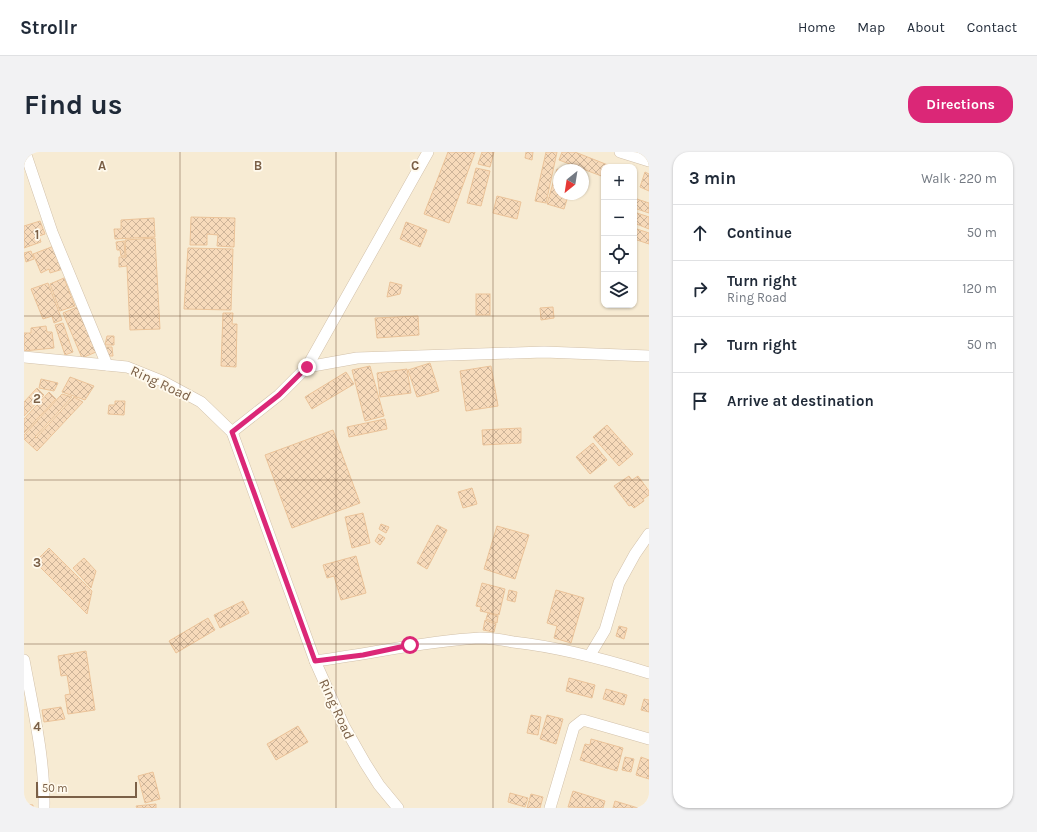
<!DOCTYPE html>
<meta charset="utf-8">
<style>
:root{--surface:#fff;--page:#f2f2f3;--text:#1f2937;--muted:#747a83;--line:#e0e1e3;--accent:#db2777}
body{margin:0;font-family:Karla,sans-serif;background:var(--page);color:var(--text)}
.controls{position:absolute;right:12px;top:12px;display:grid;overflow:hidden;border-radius:8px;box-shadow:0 1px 3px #0004}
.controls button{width:36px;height:36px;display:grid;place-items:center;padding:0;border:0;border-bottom:1px solid var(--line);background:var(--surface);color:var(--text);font:20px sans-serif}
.compass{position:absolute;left:529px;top:12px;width:36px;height:36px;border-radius:50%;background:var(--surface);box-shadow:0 1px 3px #0004;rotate:210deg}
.scale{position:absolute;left:12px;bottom:10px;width:101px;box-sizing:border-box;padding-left:4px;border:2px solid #7b6047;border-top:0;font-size:11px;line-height:14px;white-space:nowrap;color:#7b6047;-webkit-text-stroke:3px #fffaee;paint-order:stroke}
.stop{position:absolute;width:12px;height:12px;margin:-9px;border:3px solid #db2777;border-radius:50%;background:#fff}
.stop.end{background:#db2777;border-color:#fff;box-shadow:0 1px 4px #0008}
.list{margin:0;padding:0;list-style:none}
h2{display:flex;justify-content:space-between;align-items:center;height:52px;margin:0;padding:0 16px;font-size:17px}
h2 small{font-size:13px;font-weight:400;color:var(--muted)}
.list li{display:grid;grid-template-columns:26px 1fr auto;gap:12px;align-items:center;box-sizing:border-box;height:56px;padding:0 16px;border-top:1px solid var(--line)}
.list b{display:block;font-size:15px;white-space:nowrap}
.list p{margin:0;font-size:13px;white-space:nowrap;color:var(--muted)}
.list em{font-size:13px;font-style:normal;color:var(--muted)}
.icon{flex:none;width:22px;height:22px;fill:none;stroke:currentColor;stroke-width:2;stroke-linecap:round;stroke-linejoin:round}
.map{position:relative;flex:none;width:625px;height:656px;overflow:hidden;border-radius:16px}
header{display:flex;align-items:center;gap:24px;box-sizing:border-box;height:56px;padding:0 20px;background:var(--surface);border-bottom:1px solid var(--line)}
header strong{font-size:19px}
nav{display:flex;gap:22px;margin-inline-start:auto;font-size:14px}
.intro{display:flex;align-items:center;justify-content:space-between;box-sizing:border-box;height:96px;padding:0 24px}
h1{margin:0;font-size:28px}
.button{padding:10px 18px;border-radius:16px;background:var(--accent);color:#fff;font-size:14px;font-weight:700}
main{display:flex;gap:24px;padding:0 24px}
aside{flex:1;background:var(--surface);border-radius:16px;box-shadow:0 1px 3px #0004}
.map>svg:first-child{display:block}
</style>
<header>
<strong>Strollr</strong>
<nav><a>Home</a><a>Map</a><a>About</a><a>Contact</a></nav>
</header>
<div class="intro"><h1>Find us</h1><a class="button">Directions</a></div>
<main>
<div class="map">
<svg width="625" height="656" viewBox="0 0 625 656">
<defs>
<pattern id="building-cross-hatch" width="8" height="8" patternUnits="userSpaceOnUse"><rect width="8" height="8" fill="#f7daba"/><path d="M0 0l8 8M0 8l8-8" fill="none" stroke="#cdb499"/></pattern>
</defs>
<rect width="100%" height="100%" fill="#fef8e5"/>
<path fill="#f7ebd3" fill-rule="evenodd" d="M0,0h625v656h-625zM580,15h30v138h-30zM535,18h24v24h-24z"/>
<g fill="url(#building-cross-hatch)" stroke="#ebc399">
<path d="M424,0h27l-26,71 -25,-9z"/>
<path d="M458,0h12l-4,15 -12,-3z"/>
<path d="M502,0h7l-1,8 -7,-2z"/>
<path d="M522,0h11l-11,51 -11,-2z"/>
<path d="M538,0h13l38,15h-9v10l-45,-17z"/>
<path d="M452,16l14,3 -9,35 -14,-3z"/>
<path d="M533,17l4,1h-2v24l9,2 -4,13 -17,-5z"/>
<path d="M621,20l4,2v17l-9,-4z"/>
<path d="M473,44l24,6 -4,17 -24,-6z"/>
<path d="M610,46l15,5v10l-15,-5z"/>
<path d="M610,60l15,5v12l-15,-6z"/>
<path d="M167,65l44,1 -1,29 -17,-1 1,-11 -11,-1v11h-17z"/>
<path d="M130,66l1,19 -40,2 -1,-10h7v-9z"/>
<path d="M16,69l5,13 -6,2 2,6 -17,6v-22z"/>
<path d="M382,70l21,8 -7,17 -20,-8z"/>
<path d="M610,76l15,5v11l-15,-5z"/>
<path d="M131,86l5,91 -30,1 -3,-64 -8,1v-10h7l-1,-17z"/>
<path d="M100,89l1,15h-4l-1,-6h-3l-1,-8z"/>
<path d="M30,94l9,23 -13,4 -1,-4 -8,4 -8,-19z"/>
<path d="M164,96l45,1 -2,61 -47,-1z"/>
<path d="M7,99l3,8 -8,3 -2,-9z"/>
<path d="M40,126l11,28 -15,5 -10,-27z"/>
<path d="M366,130l12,3 -2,9 -13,3z"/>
<path d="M24,131l14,37 -8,3 -2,-7 -9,3 -12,-30z"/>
<rect x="452" y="142" width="14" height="21"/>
<path d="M53,155l19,45 -14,6 -19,-45z"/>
<path d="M529,155l1,11 -13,2 -1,-12z"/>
<path d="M199,161h10l-1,11h5l-1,43 -15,-1z"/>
<path d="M394,164l1,19 -42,3 -2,-20z"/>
<path d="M39,171l10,29 -8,3 -10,-30z"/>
<path d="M22,174l1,6h5l2,16 -30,3v-18h7v-5z"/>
<path d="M83,184h7v9h-9z"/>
<path d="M82,195h6l1,9h-7z"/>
<path d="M406,211l9,28 -22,6 -9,-27z"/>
<path d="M346,214l14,50 -19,5 -13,-51z"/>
<path d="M467,214l7,40 -32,5 -6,-40z"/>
<path d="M383,217l4,24 -31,4 -3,-24z"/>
<path d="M322,220l8,12 -42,25 -7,-12z"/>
<path d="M46,225l24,9 -9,14 -23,-8z"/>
<path d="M17,227l17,4 -4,8 -15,-3z"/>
<path d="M13,236l7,7 -20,21v-14z"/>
<path d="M25,240l7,7 -32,34v-14z"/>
<path d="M38,242l10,3 -37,40 1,1 38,-41 9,5 -46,49 -13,-12v-4z"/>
<path d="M91,249h10l-1,14 -16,-1 1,-9h6z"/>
<path d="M361,267l2,10 -38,8 -2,-10z"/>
<path d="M583,273l26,29 -14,12 -26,-29z"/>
<path d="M497,276v15l-38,2 -1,-15z"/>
<path d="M309,278l27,73 -68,25 -27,-73z"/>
<path d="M569,291l14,17 -17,14 -14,-17z"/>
<path d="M605,324l3,4 6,-4 11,15v4l-6,4 1,2 -10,7 -3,-3 -2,1 -15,-20z"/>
<path d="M448,336l5,16 -14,4 -5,-16z"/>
<path d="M339,361l7,30 -18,5 -7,-31z"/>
<path d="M357,372l8,3 -3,6 -7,-4z"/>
<path d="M413,373l10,5 -20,39 -10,-6z"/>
<path d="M473,374l32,9 -14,44 -31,-10z"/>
<path d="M355,382l6,4 -5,7 -5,-4z"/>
<path d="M25,396l43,43 -5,23 -52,-52z"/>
<path d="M332,404l10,37 -25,7 -7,-24 -7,2 -4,-13z"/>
<path d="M60,406l12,13 -5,17 -18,-20z"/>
<path d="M458,431l23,6 -6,26 -19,-4 1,-4 -5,-1z"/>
<path d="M485,438l8,2 -2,10 -8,-2z"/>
<path d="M532,438l28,8 -13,45 -17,-5 3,-12 -10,-3z"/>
<path d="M219,449l6,12 -29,15 -6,-13z"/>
<path d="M464,461l10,3 -1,7 -11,-4z"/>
<path d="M184,466l7,12 -39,23 -7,-12z"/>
<path d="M461,468l11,4 -2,8 -11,-2z"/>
<path d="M595,474l8,2 -3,11 -8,-3z"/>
<path d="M62,499l9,59 -27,4 -3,-19 5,-1 -3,-19 -6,1 -3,-20z"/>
<path d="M545,526l26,7 -3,13 -26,-7z"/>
<path d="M582,537l21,6 -3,10 -21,-6z"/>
<path d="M620,547l5,1v12l-8,-2z"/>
<path d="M37,555l4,12 -21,3 -2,-12z"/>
<path d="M507,563l10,2 -3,18 -11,-2z"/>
<path d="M523,563l16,4 -7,25 -16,-5z"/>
<path d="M274,574l10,16 -32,18 -9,-16z"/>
<path d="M567,587l32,9 -6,23 -37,-11 5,-16 5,1z"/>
<path d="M601,605l9,2 -3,13 -9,-2z"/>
<path d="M617,605l8,3v19l-13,-4z"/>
<path d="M129,620l7,27 -15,4 -7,-27z"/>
<path d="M549,639l32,10 -2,7 -35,-1z"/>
<path d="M486,641l18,5 -3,9 -17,-5z"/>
<path d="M507,642l12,3 -3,11h-13z"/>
<path d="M591,649l23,7h-25z"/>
<path d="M0,652l9,1v3h-9z"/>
<path d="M132,652v4h-19l-1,-2z"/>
</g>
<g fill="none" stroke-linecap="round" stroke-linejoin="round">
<g stroke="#d2c1aa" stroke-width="12">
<g id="street">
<path d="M1,0l27,80 55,133"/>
<path d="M596,0l29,9"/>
<path d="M0,205l103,10 35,14 39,21 31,30 83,229 29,65 21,37 14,22 19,23"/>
<path d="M283,215l50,-9 187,-6 105,4"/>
<path d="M208,280l47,-37 28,-28 121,-215"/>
<path d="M566,503l15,-25 14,-47 16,-29 14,-20"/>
<path d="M0,508c9,49 21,98 20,148"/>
<path d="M291,509c55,-7 109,-20 165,-23 11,0 23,2 33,4 47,5 91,17 136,31"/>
<path d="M526,656l24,-81 9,-7 66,19"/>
</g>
</g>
<use href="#street" stroke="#fff" stroke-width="11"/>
</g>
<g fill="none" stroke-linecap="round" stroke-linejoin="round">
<path stroke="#db2777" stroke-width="5" d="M283,215l-28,28 -47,37 83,229 48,-6 47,-10"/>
</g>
<path fill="none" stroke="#7b6047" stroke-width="1" stroke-opacity="0.55" d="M156,0v656M312,0v656M469,0v656M0,164h625M0,328h625M0,492h625"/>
<g text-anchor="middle" stroke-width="3.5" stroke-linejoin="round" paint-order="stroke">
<g font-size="14" fill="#7b6047" stroke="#fffaee">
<text transform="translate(137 231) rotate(25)" y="5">Ring Road</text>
<text transform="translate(313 557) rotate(65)" y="5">Ring Road</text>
</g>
</g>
<g font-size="13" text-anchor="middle" font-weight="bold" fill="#7b6047" stroke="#fffaee" stroke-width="3.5" stroke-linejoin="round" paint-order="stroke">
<text x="78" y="18">A</text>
<text x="234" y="18">B</text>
<text x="391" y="18">C</text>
<text x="13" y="87">1</text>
<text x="13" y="251">2</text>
<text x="13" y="415">3</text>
<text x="13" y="579">4</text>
</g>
</svg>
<div class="controls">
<button>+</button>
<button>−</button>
<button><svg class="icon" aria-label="locate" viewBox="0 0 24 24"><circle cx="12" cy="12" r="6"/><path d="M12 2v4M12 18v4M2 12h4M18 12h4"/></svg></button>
<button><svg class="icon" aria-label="layers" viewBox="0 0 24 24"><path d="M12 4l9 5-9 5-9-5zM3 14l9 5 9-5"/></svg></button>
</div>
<svg class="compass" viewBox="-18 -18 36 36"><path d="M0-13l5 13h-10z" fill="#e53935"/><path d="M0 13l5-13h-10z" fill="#747a83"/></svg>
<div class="scale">50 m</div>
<div class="stop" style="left:386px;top:493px"></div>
<div class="stop end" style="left:283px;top:215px"></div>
</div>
<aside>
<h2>3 min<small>Walk · 220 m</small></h2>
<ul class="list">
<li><svg class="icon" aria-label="ahead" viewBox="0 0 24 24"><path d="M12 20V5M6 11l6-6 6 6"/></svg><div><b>Continue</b></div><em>50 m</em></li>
<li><svg class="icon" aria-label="right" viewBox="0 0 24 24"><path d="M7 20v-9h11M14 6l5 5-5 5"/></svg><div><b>Turn right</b><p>Ring Road</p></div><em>120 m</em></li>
<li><svg class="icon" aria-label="right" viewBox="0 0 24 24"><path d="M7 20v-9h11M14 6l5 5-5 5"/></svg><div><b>Turn right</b></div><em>50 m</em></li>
<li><svg class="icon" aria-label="arrive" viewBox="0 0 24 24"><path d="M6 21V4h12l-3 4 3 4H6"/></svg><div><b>Arrive at destination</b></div></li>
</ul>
</aside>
</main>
